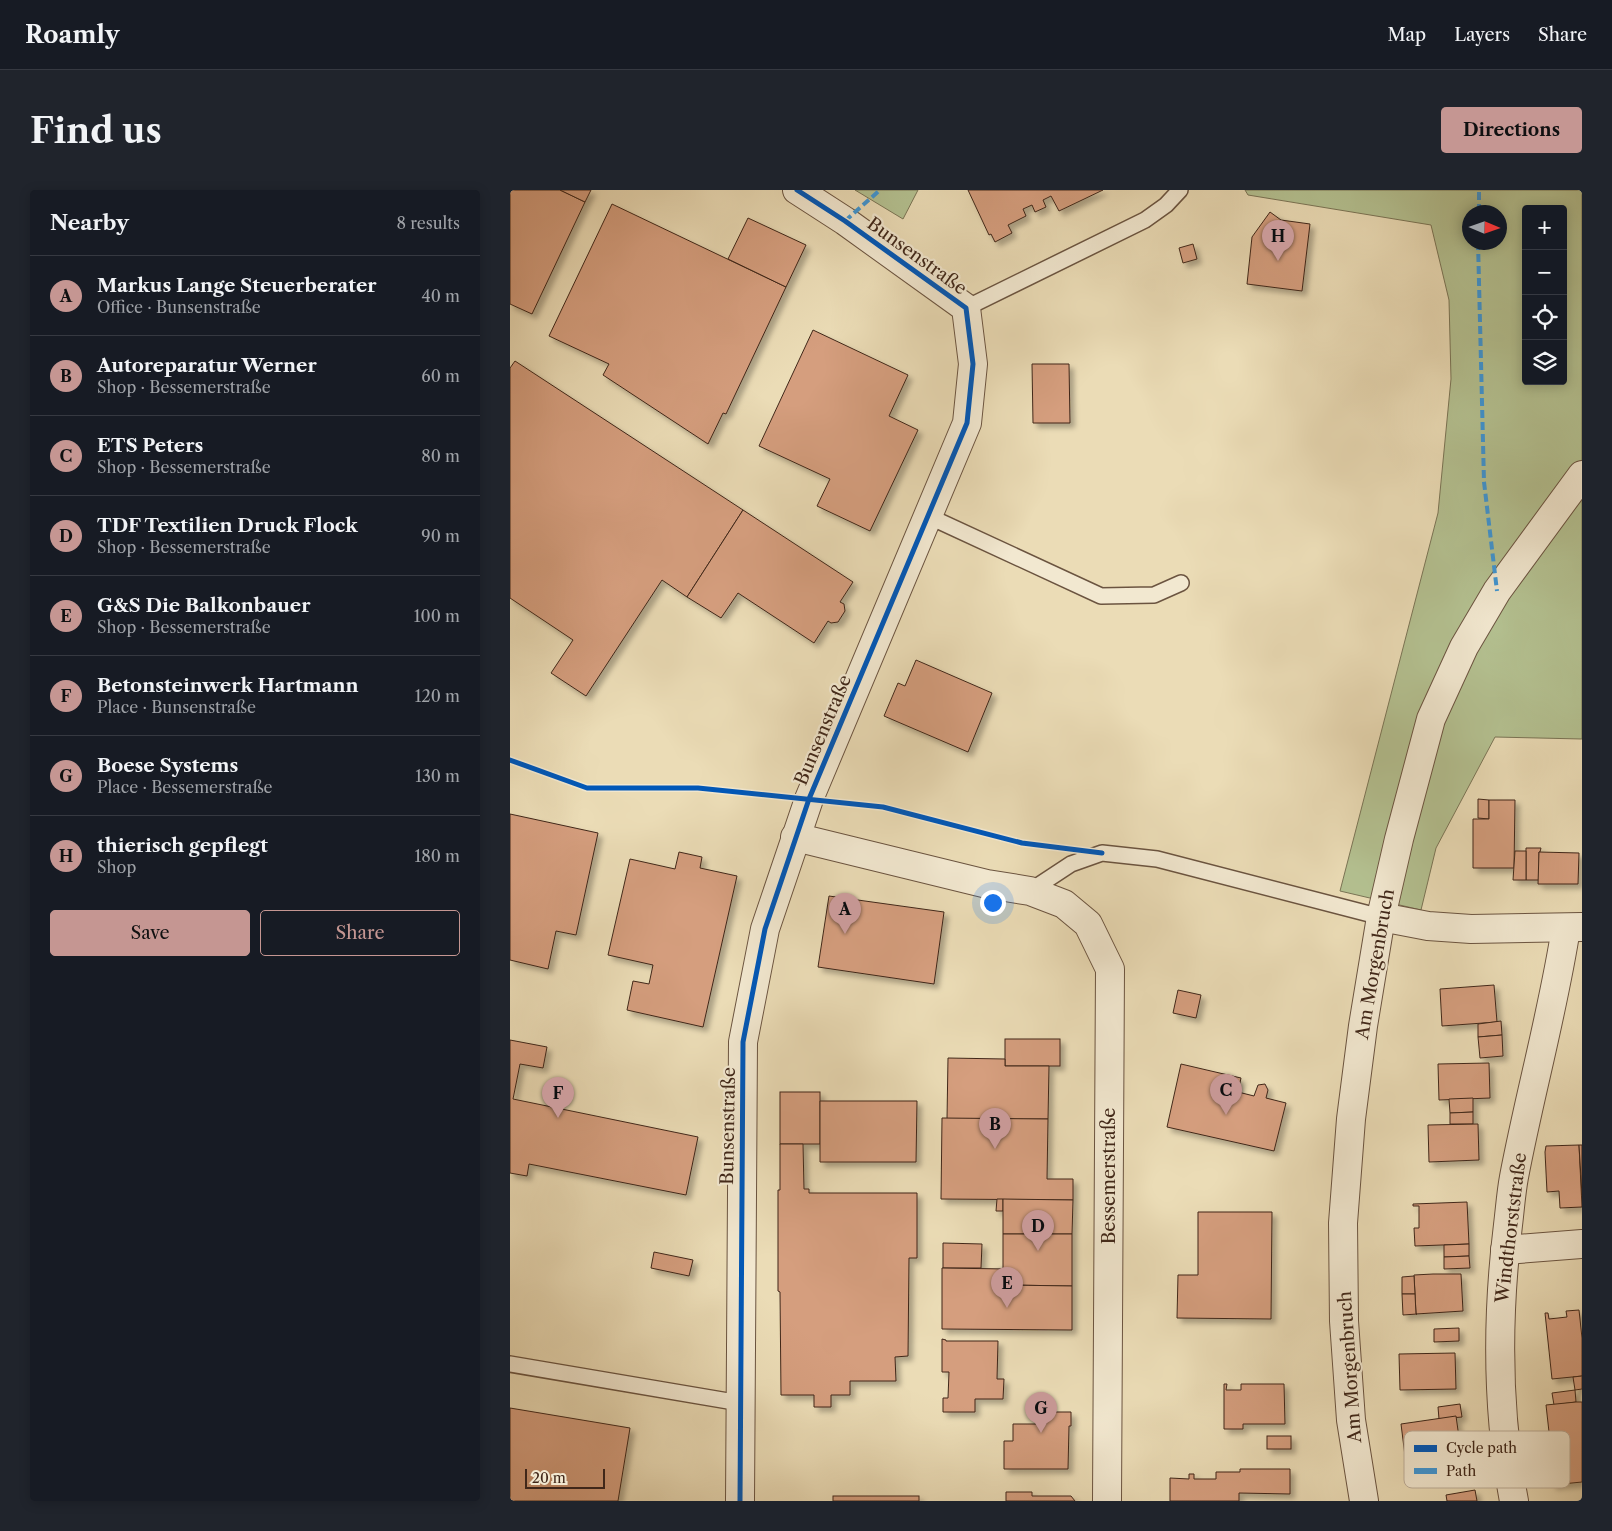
<!DOCTYPE html>
<meta charset="utf-8">
<style>
:root{--surface:#171b24;--page:#20242c;--text:#f1f3f6;--muted:#9ea1a6;--line:#363941;--accent:#c59692}
body{margin:0;font-family:"Libre Caslon Text",serif;background:var(--page);color:var(--text)}
.controls{position:absolute;right:15px;top:15px;display:grid;overflow:hidden;border-radius:5px;box-shadow:0 2px 12px #0003}
.controls button{width:45px;height:45px;display:grid;place-items:center;padding:0;border:0;border-bottom:1px solid var(--line);background:var(--surface);color:var(--text);font:25px sans-serif}
.compass{position:absolute;left:952px;top:15px;width:45px;height:45px;border-radius:50%;background:var(--surface);box-shadow:0 2px 12px #0003;rotate:92deg}
.scale{position:absolute;left:15px;bottom:12px;width:80px;box-sizing:border-box;padding-left:5px;border:2px solid #402719;border-top:0;font-size:14px;line-height:18px;white-space:nowrap;color:#402719;-webkit-text-stroke:4px #f2e8d0;paint-order:stroke}
.you{position:absolute;left:482px;top:712px;width:18px;height:18px;margin:-12px;border:4px solid #fff;border-radius:50%;background:#1a73e8;box-shadow:0 0 0 8px #1a73e833}
.badge{display:grid;place-items:center;width:32px;height:32px;border-radius:50%;background:var(--accent);color:#111;font-size:16px;font-weight:700}
.pin{position:absolute;translate:-50% -41px;filter:drop-shadow(0 1px 2px #0008)}
.pin::after{content:'';position:absolute;top:26px;width:18px;height:15px;background:inherit;clip-path:polygon(0 0,100% 0,50% 100%)}
.list{margin:0;padding:0;list-style:none}
h2{display:flex;justify-content:space-between;align-items:center;height:65px;margin:0;padding:0 20px;font-size:21px}
h2 small{font-size:16px;font-weight:400;color:var(--muted)}
.list li{display:grid;grid-template-columns:32px 1fr auto;gap:15px;align-items:center;box-sizing:border-box;height:80px;padding:0 20px;border-top:1px solid var(--line)}
.list b{display:block;font-size:19px;white-space:nowrap}
.list p{margin:0;font-size:16px;white-space:nowrap;color:var(--muted)}
.list em{font-size:16px;font-style:normal;color:var(--muted)}
.actions{display:flex;gap:10px;padding:15px 20px}
.actions a{flex:1;padding:11px 0;border:1px solid var(--accent);border-radius:5px;text-align:center;font-size:18px;color:var(--accent)}
.actions .main{background:var(--accent);color:#111}
.icon{flex:none;width:28px;height:28px;fill:none;stroke:currentColor;stroke-width:2;stroke-linecap:round;stroke-linejoin:round}
.map{position:relative;flex:none;width:1072px;height:1311px;overflow:hidden;border-radius:5px}
header{display:flex;align-items:center;gap:30px;box-sizing:border-box;height:70px;padding:0 25px;background:var(--surface);border-bottom:1px solid var(--line)}
header strong{font-size:24px}
nav{display:flex;gap:28px;margin-inline-start:auto;font-size:18px}
.intro{display:flex;align-items:center;justify-content:space-between;box-sizing:border-box;height:120px;padding:0 30px}
h1{margin:0;font-size:35px}
.button{padding:12px 22px;border-radius:5px;background:var(--accent);color:#111;font-size:18px;font-weight:700}
main{display:flex;gap:30px;padding:0 30px}
aside{flex:1;background:var(--surface);border-radius:5px;box-shadow:0 2px 12px #0003}
.map>svg:first-child{display:block}
</style>
<header>
<strong>Roamly</strong>
<nav><a>Map</a><a>Layers</a><a>Share</a></nav>
</header>
<div class="intro"><h1>Find us</h1><a class="button">Directions</a></div>
<main>
<aside>
<h2>Nearby<small>8 results</small></h2>
<ul class="list">
<li><span class="badge">A</span><div><b>Markus Lange Steuerberater</b><p>Office · Bunsenstraße</p></div><em>40 m</em></li>
<li><span class="badge">B</span><div><b>Autoreparatur Werner</b><p>Shop · Bessemerstraße</p></div><em>60 m</em></li>
<li><span class="badge">C</span><div><b>ETS Peters</b><p>Shop · Bessemerstraße</p></div><em>80 m</em></li>
<li><span class="badge">D</span><div><b>TDF Textilien Druck Flock</b><p>Shop · Bessemerstraße</p></div><em>90 m</em></li>
<li><span class="badge">E</span><div><b>G&amp;S Die Balkonbauer</b><p>Shop · Bessemerstraße</p></div><em>100 m</em></li>
<li><span class="badge">F</span><div><b>Betonsteinwerk Hartmann</b><p>Place · Bunsenstraße</p></div><em>120 m</em></li>
<li><span class="badge">G</span><div><b>Boese Systems</b><p>Place · Bessemerstraße</p></div><em>130 m</em></li>
<li><span class="badge">H</span><div><b>thierisch gepflegt</b><p>Shop</p></div><em>180 m</em></li>
</ul>
<div class="actions"><a class="main">Save</a><a>Share</a></div>
</aside>
<div class="map">
<svg width="1072" height="1311" viewBox="0 0 1072 1311">
<defs>
<filter id="shadow"><feDropShadow dx="4.5" dy="4.5" stdDeviation="2.5" flood-color="#0004"/></filter>
</defs>
<rect width="100%" height="100%" fill="#ebdcb6"/>
<filter id="stains"><feTurbulence type="fractalNoise" baseFrequency=".004" numOctaves="4"/><feColorMatrix values="0 0 0 0 .2 0 0 0 0 .09 0 0 0 0 .02 0 0 0 .5 -.17"/></filter>
<radialGradient id="worn" r=".72"><stop offset=".6" stop-color="#630" stop-opacity="0"/><stop offset="1" stop-color="#630" stop-opacity=".3"/></radialGradient>
<g fill="#b4c191" stroke="#7a7455" fill-rule="evenodd">
<path d="M345,0h63l-15,29z"/>
<path d="M735,0h337v549l-87,-2 -59,111 -15,62 -81,-19 98,-378 13,-134 -2,-79 -18,-75 -183,-30zM1016,19h37v172h-37zM959,22h30v30h-30z"/>
</g>
<g fill="#d59e7e" stroke="#402719" filter="url(#shadow)">
<path d="M0,0h50l25,12 -53,112 -22,-10z"/>
<path d="M50,0h31l-6,12z"/>
<path d="M458,0h135l-44,21 -8,-15 -8,4 3,7 -11,5 -3,-7 -9,4 3,7 -18,9 4,8 -17,9 -4,-8 -2,1z"/>
<path d="M102,14l174,83 -60,127 -3,-1 -15,31 -105,-69 6,-11 -60,-28z"/>
<path d="M760,22l11,8 29,4 -8,67 -55,-7 5,-47z"/>
<path d="M238,28l58,27 -20,42 -58,-28z"/>
<path d="M683,54l4,15 -14,4 -4,-15z"/>
<path d="M303,140l95,45 -19,41 29,14 -48,101 -53,-25 13,-27 -71,-33z"/>
<path d="M5,171l228,149 -56,87 -25,-17 -76,116 -35,-23 22,-33 -63,-42v-230z"/>
<path d="M522,174h37l1,59h-37z"/>
<path d="M233,320l110,72 -13,20 4,2 1,7 -7,11 -7,1 -3,-2 -14,22 -76,-50 -17,25 -34,-21z"/>
<path d="M406,470l76,33 -24,59 -84,-36 14,-33 7,3z"/>
<path d="M968,609l11,1v19l-11,-1z"/>
<path d="M979,610h26l-1,68h-41v-49h16z"/>
<path d="M0,624l88,19 -22,102 -20,-4 -8,38 -38,-9z"/>
<path d="M1016,658h15l-1,4h-1v28h-13z"/>
<path d="M1005,661h11v29h-13z"/>
<path d="M169,662l23,5 -2,11 37,8 -34,151 -76,-17 6,-29 16,3 4,-19 -45,-10 22,-96 45,10z"/>
<path d="M1029,662l40,1 -1,31h-40z"/>
<path d="M319,706l115,16 -10,72 -116,-17z"/>
<path d="M984,795l3,37 -55,4 -2,-37z"/>
<path d="M668,800l23,5 -5,23 -23,-5z"/>
<path d="M991,831l1,14 -24,2v-13z"/>
<path d="M992,845l1,21 -23,2 -2,-21z"/>
<rect x="495" y="849" width="55" height="27"/>
<path d="M0,850l37,7 -4,21 -23,-4 -7,35 185,38 -12,58 -157,-31 -2,12 -17,-3z"/>
<path d="M438,868l57,1v7h44l-1,53h-101z"/>
<path d="M979,873l1,35 -51,2 -1,-36z"/>
<path d="M671,874l60,14 -3,14 16,4 4,-11 7,-1 3,6 -2,8 20,5 -12,48 -107,-24z"/>
<rect x="270" y="902" width="40" height="52"/>
<path d="M963,908v14l-23,1 -1,-14z"/>
<path d="M310,911h97l-1,61h-96z"/>
<path d="M963,922v12h-23v-11z"/>
<path d="M432,928l106,1 -1,60h26v21l-132,-1z"/>
<path d="M968,934l1,36 -50,2 -1,-37z"/>
<path d="M270,954h23l1,45h5v4h108v65h-8l-1,98 -13,1 1,24h-46v14h-19v12h-17v-12h-33l-1,-103 -2,-1v-101h2z"/>
<path d="M1069,955l3,62 -22,1 -1,-17 -12,1 -2,-40 1,-6z"/>
<path d="M1069,955h3v50z"/>
<path d="M487,1009h6v12h-7z"/>
<path d="M493,1009l70,1 -1,34h-69z"/>
<path d="M957,1012l2,42 -54,2 -1,-18h5v-22h-6v-2z"/>
<path d="M688,1022h74l-1,107 -94,-1 1,-43h20z"/>
<path d="M493,1044h69v52l-64,-1v-16h-5z"/>
<path d="M433,1053l39,1 -1,24h-38z"/>
<path d="M959,1054v12l-25,1v-12z"/>
<path d="M144,1062l39,8 -4,16 -38,-8z"/>
<path d="M959,1066l1,12 -26,1v-12z"/>
<path d="M432,1078l66,1v16l64,1v44l-130,-1z"/>
<path d="M923,1084h28l2,37 -47,3 -2,-39z"/>
<path d="M904,1086l1,18h-13v-17z"/>
<path d="M892,1104h13l1,20h1l-14,1z"/>
<path d="M1069,1120l3,28v38l-30,3 -7,-66h3l1,6 18,-2 -1,-6z"/>
<path d="M949,1138v13l-25,1v-13z"/>
<path d="M432,1149l4,1v1h52l-1,38h7l-1,20h-28v13h-32v-14h5l1,-26h-7z"/>
<path d="M945,1163l1,36 -56,1 -1,-36z"/>
<path d="M1072,1186v13l-7,1 -2,-13z"/>
<path d="M714,1194h3l-1,6h15v-6h43l1,40h-42v5h-19z"/>
<path d="M1065,1200l1,12 -22,3 -2,-12z"/>
<path d="M1066,1212h6v80l-30,3 -5,-52 2,-1 -3,-27z"/>
<path d="M950,1214l2,13 -23,2 -1,-12z"/>
<path d="M0,1218l120,20 -12,73h-108z"/>
<path d="M537,1222h24v14h-2l-1,43h-64v-28h9v-17h33z"/>
<path d="M946,1226l7,50 -30,4 -1,-10 -26,4 -5,-40z"/>
<rect x="757" y="1246" width="24" height="13"/>
<path d="M730,1279h50v25l-51,-1v8h-69v-23l19,1v-5h5v5h22v-7h24z"/>
<path d="M965,1300l2,11h-30l-1,-6z"/>
<path d="M496,1302h26v4h39l4,5h-69z"/>
<rect x="323" y="1306" width="86" height="5"/>
</g>
<g fill="none" stroke-linecap="round" stroke-linejoin="round">
<g stroke="#6b5440" stroke-width="18">
<g id="lane">
<path d="M456,118l179,-88 21,-15 14,-15"/>
<path d="M418,326l173,80 53,-1 27,-12"/>
<path d="M520,701l41,-27 31,-11 55,6 224,58"/>
<path d="M0,1174l230,39"/>
</g>
</g>
<g stroke="#6b5440" stroke-width="30">
<g id="street">
<path d="M285,647l192,47 43,7 34,13 24,20 22,45 -3,532"/>
<path d="M871,727l47,9 43,3 111,-2"/>
<path d="M995,1060l77,-6"/>
<path d="M230,1311l3,-459 22,-113 44,-130 158,-376 6,-59 -7,-56 -121,-87 -48,-31"/>
<path d="M854,1311l-13,-81 -7,-99 -1,-98 8,-104 12,-93 18,-109 18,-78 32,-120 33,-72 33,-56 85,-116"/>
<path d="M1004,1311c-17,-89 -17,-186 -6,-276 2,-16 3,-32 6,-48 16,-84 39,-165 52,-249"/>
</g>
</g>
<use href="#lane" stroke="#f2e8d0" stroke-width="15"/>
<use href="#street" stroke="#f2e8d0" stroke-width="28"/>
<g stroke="#3f96d4" stroke-width="4" stroke-dasharray="8 4" stroke-linecap="butt">
<path d="M969,22v-22"/>
<path d="M335,31l35,-31"/>
<path d="M968,52l6,240 13,109"/>
</g>
<g stroke="#f2e8d0" stroke-width="8">
<g id="cycleway">
<path d="M0,570l77,28h111l185,19 139,36 80,10"/>
<path d="M230,1311l3,-459 22,-113 44,-130 158,-376 6,-59 -7,-56 -121,-87 -48,-31"/>
</g>
</g>
<use href="#cycleway" stroke="#0057b8" stroke-width="5"/>
</g>
<g text-anchor="middle" stroke-width="4.5" stroke-linejoin="round" paint-order="stroke">
<g font-size="18" fill="#402719" stroke="#f2e8d0">
<text transform="translate(407 66) rotate(36)" y="6">Bunsenstraße</text>
<text transform="translate(313 540) rotate(-67)" y="6">Bunsenstraße</text>
<text transform="translate(865 774) rotate(-80)" y="6">Am Morgenbruch</text>
<text transform="translate(218 936) rotate(-89)" y="6">Bunsenstraße</text>
<text transform="translate(599 986) rotate(-90)" y="6">Bessemerstraße</text>
<text transform="translate(1001 1038) rotate(-83)" y="6">Windthorststraße</text>
<text transform="translate(840 1177) rotate(-94)" y="6">Am Morgenbruch</text>
</g>
</g>
<rect x="894" y="1241" width="166" height="57" rx="8" fill="#f2e8d0" stroke="#bdae99" stroke-width="1"/>
<rect x="904" y="1255" width="23" height="7" fill="#0057b8"/>
<rect x="904" y="1278" width="23" height="6" fill="#3f96d4"/>
<g font-size="14" fill="#402719">
<text x="936" y="1263">Cycle path</text>
<text x="936" y="1286">Path</text>
</g>
<rect width="100%" height="100%" filter="url(#stains)"/>
<rect width="100%" height="100%" fill="url(#worn)"/>
</svg>
<div class="controls">
<button>+</button>
<button>−</button>
<button><svg class="icon" aria-label="locate" viewBox="0 0 24 24"><circle cx="12" cy="12" r="6"/><path d="M12 2v4M12 18v4M2 12h4M18 12h4"/></svg></button>
<button><svg class="icon" aria-label="layers" viewBox="0 0 24 24"><path d="M12 4l9 5-9 5-9-5zM3 14l9 5 9-5"/></svg></button>
</div>
<svg class="compass" viewBox="-18 -18 36 36"><path d="M0-13l5 13h-10z" fill="#e53935"/><path d="M0 13l5-13h-10z" fill="#9ea1a6"/></svg>
<div class="scale">20 m</div>
<div class="you"></div>
<div class="pin badge" style="left:335px;top:744px">A</div>
<div class="pin badge" style="left:485px;top:959px">B</div>
<div class="pin badge" style="left:716px;top:925px">C</div>
<div class="pin badge" style="left:528px;top:1061px">D</div>
<div class="pin badge" style="left:497px;top:1118px">E</div>
<div class="pin badge" style="left:48px;top:928px">F</div>
<div class="pin badge" style="left:531px;top:1243px">G</div>
<div class="pin badge" style="left:768px;top:71px">H</div>
</div>
</main>
